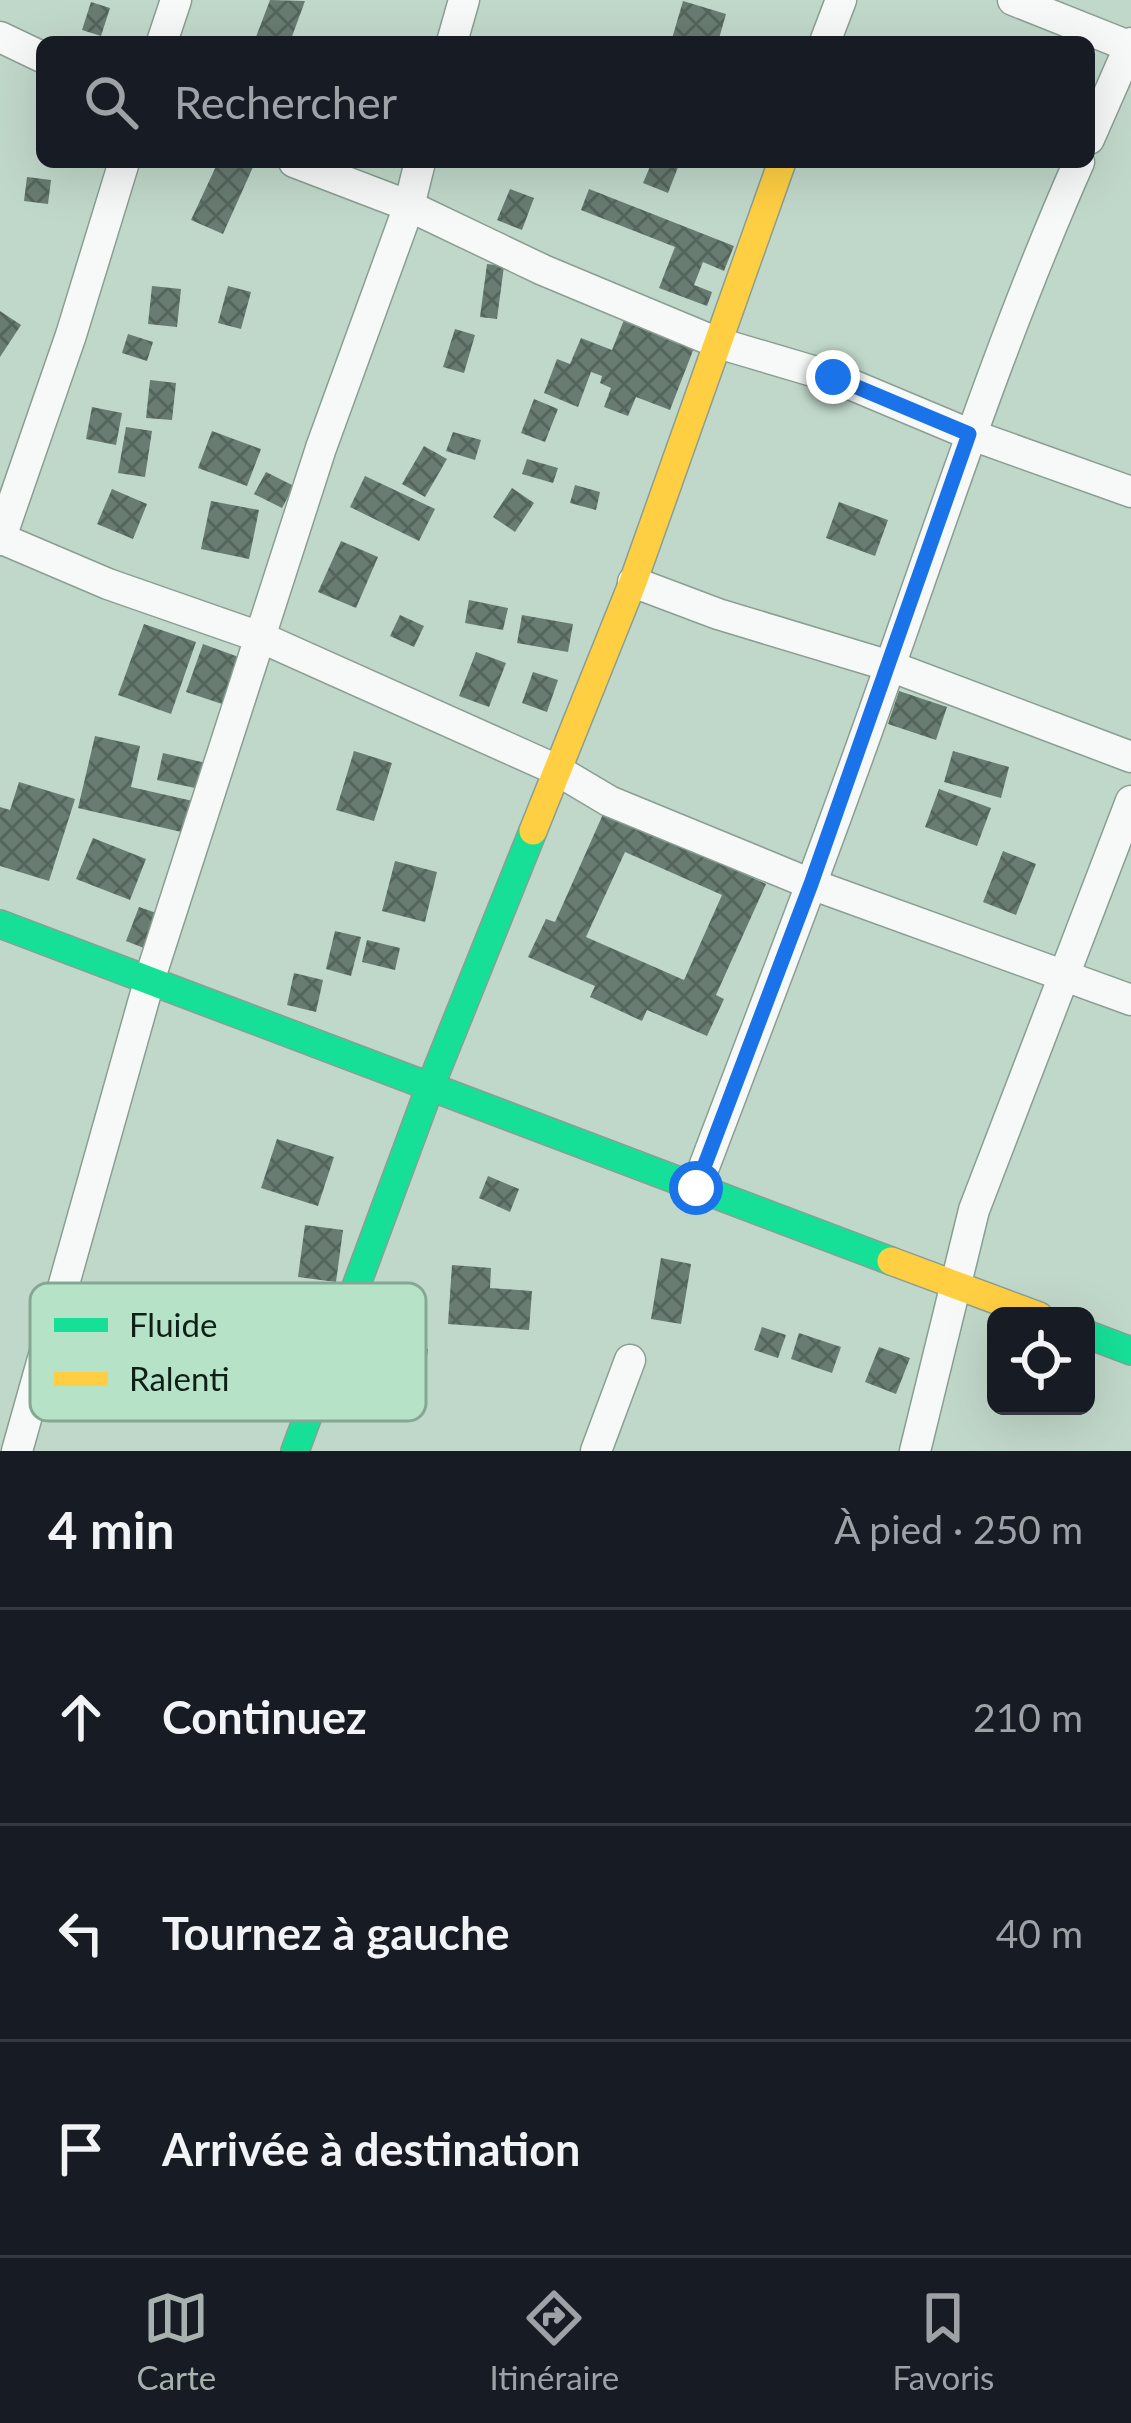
<!DOCTYPE html>
<html lang="fr">
<meta charset="utf-8">
<style>
:root{--surface:#171b24;--page:#20242c;--text:#f1f3f6;--muted:#9ea1a6;--line:#363941;--accent:#a7b1ad}
body{margin:0;font-family:Lato,sans-serif;background:var(--page);color:var(--text)}
.controls{position:absolute;right:36px;bottom:36px;display:grid;overflow:hidden;border-radius:18px;box-shadow:0 12px 48px #0002}
.controls button{width:108px;height:108px;display:grid;place-items:center;padding:0;border:0;border-bottom:3px solid var(--line);background:var(--surface);color:var(--text);font:60px sans-serif}
.stop{position:absolute;width:36px;height:36px;margin:-27px;border:9px solid #1a73e8;border-radius:50%;background:#fff}
.stop.end{background:#1a73e8;border-color:#fff;box-shadow:0 3px 12px #0008}
.list{margin:0;padding:0;list-style:none}
h2{display:flex;justify-content:space-between;align-items:center;height:156px;margin:0;padding:0 48px;font-size:51px}
h2 small{font-size:39px;font-weight:400;color:var(--muted)}
.list li{display:grid;grid-template-columns:78px 1fr auto;gap:36px;align-items:center;box-sizing:border-box;height:216px;padding:0 48px;border-top:3px solid var(--line)}
.list b{display:block;font-size:45px;white-space:nowrap}
.list em{font-size:39px;font-style:normal;color:var(--muted)}
.icon{flex:none;width:66px;height:66px;fill:none;stroke:currentColor;stroke-width:2;stroke-linecap:round;stroke-linejoin:round}
.map{position:relative;flex:none;width:1131px;height:1451px;overflow:hidden}
.search{position:absolute;background:var(--surface);box-shadow:0 12px 48px #0002;left:36px;right:36px;top:36px;height:132px;display:flex;align-items:center;gap:30px;box-sizing:border-box;padding:0 42px;border-radius:18px;color:var(--muted);font-size:45px}
.sheet{height:804px;background:var(--surface)}
nav{display:flex;justify-content:space-around;align-items:center;box-sizing:border-box;height:168px;border-top:3px solid var(--line);background:var(--surface);font-size:33px;color:var(--muted)}
nav a{display:grid;justify-items:center;gap:6px}
nav .on{color:var(--accent)}
.map>svg:first-child{display:block}
</style>
<div class="map">
<svg width="1131" height="1451" viewBox="0 0 1131 1451">
<defs>
<pattern id="building-cross-hatch" width="8" height="8" patternUnits="userSpaceOnUse" patternTransform="scale(3)"><rect width="8" height="8" fill="#687c71"/><path d="M0 0l8 8M0 8l8-8" fill="none" stroke="#54655c"/></pattern>
</defs>
<rect width="100%" height="100%" fill="#c0d8ca"/>
<g fill="url(#building-cross-hatch)" fill-rule="evenodd">
<path d="M270,0l35,1 -15,41 -34,-5z"/>
<path d="M683,1l43,13 -8,28h-47z"/>
<path d="M91,2l19,6 -9,28 -19,-6z"/>
<path d="M218,162h24l11,5 -30,67 -32,-14z"/>
<path d="M652,162h28l-12,31 -25,-10z"/>
<path d="M27,177l24,3 -3,24 -24,-3z"/>
<path d="M510,189l24,9 -12,32 -25,-10z"/>
<path d="M589,189l145,57 -10,25 -21,-9 -9,23 18,7 -5,14 -48,-18 16,-41 -94,-37z"/>
<path d="M487,264l17,2 -7,53 -17,-2z"/>
<path d="M152,286l29,3 -4,38 -29,-3z"/>
<path d="M228,286l23,6 -10,37 -23,-6z"/>
<path d="M0,311l21,14 -21,32z"/>
<path d="M624,320l70,28 -24,62 -34,-13 -8,19 -24,-9 7,-19 -11,-5 2,-7 -11,-4 -13,35 -34,-14 13,-34 13,5 11,-26 31,12z"/>
<path d="M455,329l20,6 -11,38 -21,-6z"/>
<path d="M128,334l25,8 -6,19 -25,-8z"/>
<path d="M150,380l26,3 -4,37 -26,-2z"/>
<path d="M534,399l24,10 -13,33 -24,-9z"/>
<path d="M92,407l30,6 -6,32 -30,-6z"/>
<path d="M126,427l26,4 -7,46 -27,-4z"/>
<path d="M212,431l49,18 -14,37 -49,-18z"/>
<path d="M453,432l28,8 -6,20 -29,-9z"/>
<path d="M424,446l23,13 -22,38 -23,-13z"/>
<path d="M527,459l31,9 -5,15 -31,-9z"/>
<path d="M266,472l28,14 -12,22 -28,-14z"/>
<path d="M365,476l70,33 -16,32 -69,-34z"/>
<path d="M575,485l25,7 -4,18 -26,-7z"/>
<path d="M512,488l22,15 -19,29 -22,-15z"/>
<path d="M112,489l35,15 -14,35 -36,-15z"/>
<path d="M211,501l48,9 -10,49 -48,-10z"/>
<path d="M839,502l49,18 -13,36 -49,-18z"/>
<path d="M341,541l37,16 -22,51 -38,-16z"/>
<path d="M469,600l39,8 -5,22 -38,-7z"/>
<path d="M400,615l24,11 -10,21 -24,-11z"/>
<path d="M522,615l51,9 -5,28 -51,-9z"/>
<path d="M144,624l52,18 -25,72 -53,-19z"/>
<path d="M203,644l41,15 -16,47 -42,-14z"/>
<path d="M476,652l30,11 -17,44 -30,-11z"/>
<path d="M533,672l25,8 -11,32 -25,-9z"/>
<path d="M899,691l48,16 -11,33 -48,-16z"/>
<path d="M95,736l45,10 -9,41 66,15 -7,32 -112,-26z"/>
<path d="M354,751l38,12 -18,58 -38,-11z"/>
<path d="M953,751l56,16 -8,31 -57,-16z"/>
<path d="M163,753l43,10 -6,26 -43,-9z"/>
<path d="M19,782l56,17 -26,82 -49,-15v-59l10,3z"/>
<path d="M939,789l52,19 -14,38 -52,-19z"/>
<path d="M604,812l162,72 -50,111 8,4 -17,37 -60,-26 -5,11 -52,-24 5,-11 -67,-29 18,-38 9,3zM625,852l97,43 -38,85 -98,-43z"/>
<path d="M93,838l53,21 -16,41 -54,-21z"/>
<path d="M1003,851l33,13 -20,51 -33,-13z"/>
<path d="M395,861l42,11 -12,50 -43,-11z"/>
<path d="M139,907l23,8 -13,35 -23,-9z"/>
<path d="M335,931l26,6 -10,39 -25,-7z"/>
<path d="M367,940l33,8 -5,22 -33,-8z"/>
<path d="M294,973l29,7 -7,32 -29,-7z"/>
<path d="M277,1139l57,18 -16,49 -57,-18z"/>
<path d="M488,1176l31,13 -9,23 -31,-14z"/>
<path d="M305,1225l38,5 -7,52 -38,-5z"/>
<path d="M661,1258l30,6 -10,60 -30,-5z"/>
<path d="M452,1265l39,3 -1,20 42,3 -3,39 -81,-6z"/>
<path d="M762,1327l24,8 -8,23 -24,-8z"/>
<path d="M799,1333l42,14 -9,26 -41,-14z"/>
<path d="M396,1344l32,5 -4,30 -32,-5z"/>
<path d="M879,1347l31,11 -14,36 -31,-12z"/>
</g>
<g fill="none" stroke-linecap="round" stroke-linejoin="round">
<g stroke="#8b9e93" stroke-width="33">
<g id="street">
<path d="M1013,0l118,47"/>
<path d="M0,37l42,20"/>
<path d="M162,42l14,-42"/>
<path d="M452,42l12,-42"/>
<path d="M825,42l16,-42"/>
<path d="M1089,139l42,-96"/>
<path d="M294,162l115,44 134,64 175,73 115,34 136,57 162,58"/>
<path d="M0,538l108,46 152,53 297,133 52,31 202,83 320,116"/>
<path d="M0,540l71,-205 53,-173"/>
<path d="M633,582l85,32 172,52 241,91"/>
<path d="M696,1188c66,-174 133,-347 194,-522 60,-170 116,-339 189,-504"/>
<path d="M17,1451l133,-473 171,-530 88,-242 11,-44"/>
<path d="M596,1451l34,-91"/>
<path d="M915,1451l59,-241 157,-409"/>
</g>
</g>
<g stroke="#8b9e93" stroke-width="30">
<g id="fast">
<path d="M0,924l891,337"/>
<path d="M1086,1334l45,17"/>
<path d="M295,1451l135,-364 103,-256"/>
</g>
</g>
<g stroke="#8b9e93" stroke-width="30">
<g id="slow">
<path d="M533,831l100,-249 149,-420"/>
<path d="M891,1261l148,55"/>
</g>
</g>
<use href="#street" stroke="#f6f9f7" stroke-width="30"/>
<use href="#fast" stroke="#16e098" stroke-width="27"/>
<use href="#slow" stroke="#ffcf43" stroke-width="27"/>
</g>
<g fill="none" stroke-linecap="round" stroke-linejoin="round">
<path stroke="#1a73e8" stroke-width="15" d="M696,1188l115,-304 158,-450 -136,-57"/>
</g>
<rect x="30" y="1283" width="396" height="138" rx="18" fill="#b6e3c8" stroke="#84a892" stroke-width="3"/>
<rect x="54" y="1318" width="54" height="14" fill="#16e098"/>
<rect x="54" y="1372" width="54" height="14" fill="#ffcf43"/>
<g font-size="33" fill="#0e1f15">
<text x="129" y="1337">Fluide</text>
<text x="129" y="1391">Ralenti</text>
</g>
</svg>
<div class="controls">
<button><svg class="icon" aria-label="locate" viewBox="0 0 24 24"><circle cx="12" cy="12" r="6"/><path d="M12 2v4M12 18v4M2 12h4M18 12h4"/></svg></button>
</div>
<div class="stop" style="left:696px;top:1188px"></div>
<div class="stop end" style="left:833px;top:377px"></div>
<div class="search"><svg class="icon" aria-label="search" viewBox="0 0 24 24"><circle cx="10" cy="10" r="6"/><path d="M15 15l6 6"/></svg>Rechercher</div>
</div>
<section class="sheet">
<h2>4 min<small>À pied · 250 m</small></h2>
<ul class="list">
<li><svg class="icon" aria-label="ahead" viewBox="0 0 24 24"><path d="M12 20V5M6 11l6-6 6 6"/></svg><div><b>Continuez</b></div><em>210 m</em></li>
<li><svg class="icon" aria-label="left" viewBox="0 0 24 24"><path d="M17 20v-9H6M10 6l-5 5 5 5"/></svg><div><b>Tournez à gauche</b></div><em>40 m</em></li>
<li><svg class="icon" aria-label="arrive" viewBox="0 0 24 24"><path d="M6 21V4h12l-3 4 3 4H6"/></svg><div><b>Arrivée à destination</b></div></li>
</ul>
</section>
<nav>
<a class="on"><svg class="icon" aria-label="map" viewBox="0 0 24 24"><path d="M3 6l6-2 6 2 6-2v14l-6 2-6-2-6 2zM9 4v14M15 6v14"/></svg>Carte</a>
<a><svg class="icon" aria-label="directions" viewBox="0 0 24 24"><path d="M12 3l9 9-9 9-9-9zM9 14v-3h6M13 9l2 2-2 2"/></svg>Itinéraire</a>
<a><svg class="icon" aria-label="saved" viewBox="0 0 24 24"><path d="M7 4h10v16l-5-4-5 4z"/></svg>Favoris</a>
</nav>
